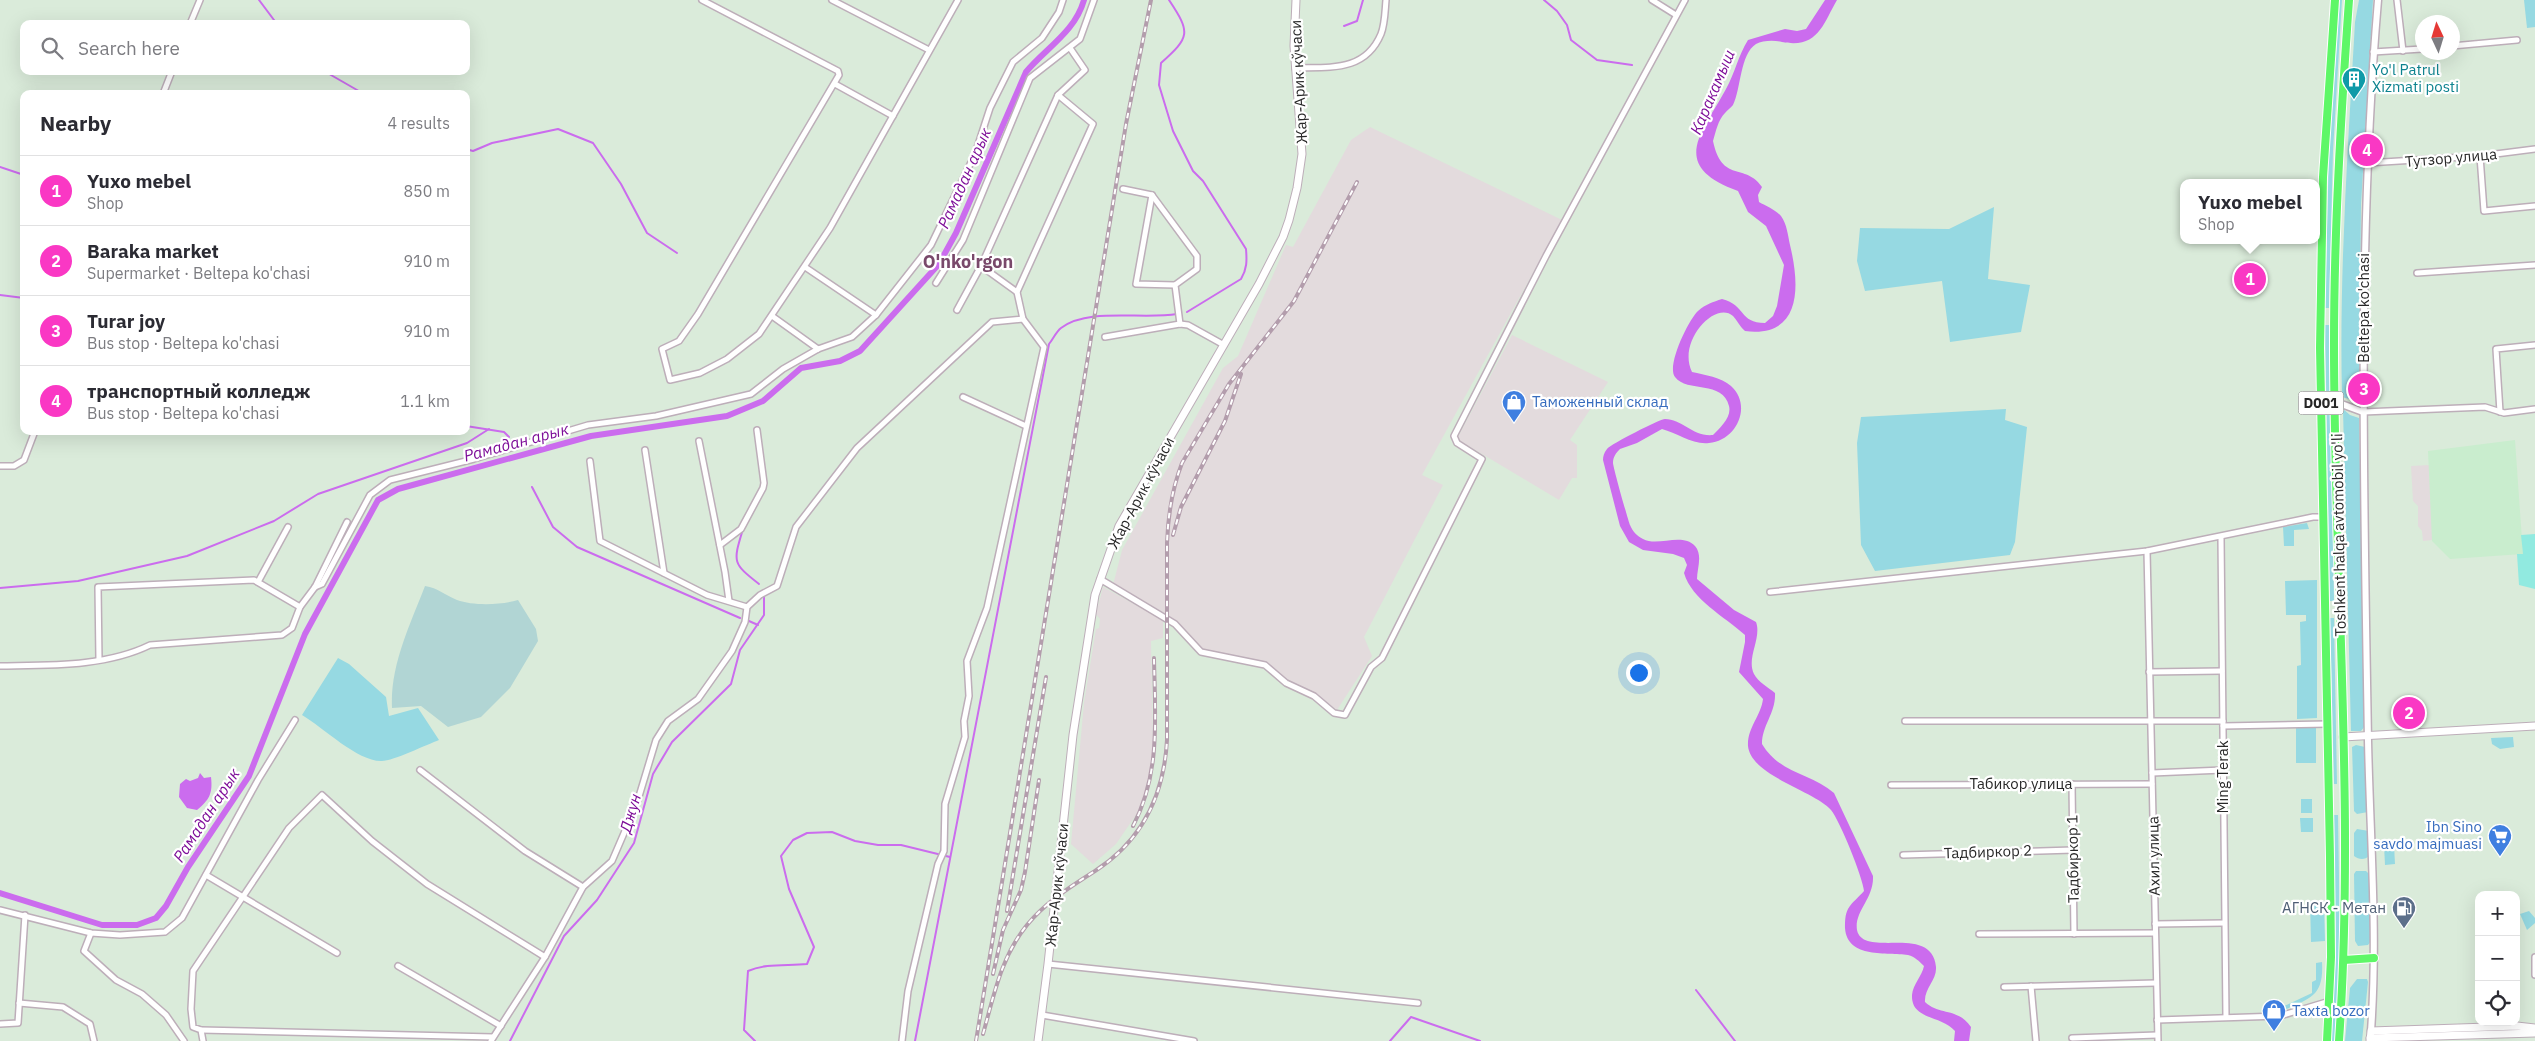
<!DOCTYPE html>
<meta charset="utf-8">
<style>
:root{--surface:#fff;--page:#f2f2f3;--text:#2b2b33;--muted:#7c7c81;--line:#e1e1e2;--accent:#fa38c4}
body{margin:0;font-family:"IBM Plex Sans",sans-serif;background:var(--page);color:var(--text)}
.controls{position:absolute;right:15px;bottom:15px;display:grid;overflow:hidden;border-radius:10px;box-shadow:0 5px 20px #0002}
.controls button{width:45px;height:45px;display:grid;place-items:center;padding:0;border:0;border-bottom:1px solid var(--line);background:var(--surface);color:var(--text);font:25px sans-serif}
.compass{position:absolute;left:2415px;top:15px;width:45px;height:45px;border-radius:50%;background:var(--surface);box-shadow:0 5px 20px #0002;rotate:356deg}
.you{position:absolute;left:1638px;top:672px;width:18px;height:18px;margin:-12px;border:4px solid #fff;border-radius:50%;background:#1a73e8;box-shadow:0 0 0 8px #1a73e833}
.badge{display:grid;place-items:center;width:32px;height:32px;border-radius:50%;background:var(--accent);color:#fff;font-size:16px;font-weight:700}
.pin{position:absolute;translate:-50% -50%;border:2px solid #fff;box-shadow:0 1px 5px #0006}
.popup{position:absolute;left:2180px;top:179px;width:140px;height:65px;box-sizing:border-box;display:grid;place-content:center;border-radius:10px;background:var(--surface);filter:drop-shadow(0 1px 4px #0005);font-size:16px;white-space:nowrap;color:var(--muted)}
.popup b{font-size:19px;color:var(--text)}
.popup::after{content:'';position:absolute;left:50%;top:100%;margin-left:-10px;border:10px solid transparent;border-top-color:var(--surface)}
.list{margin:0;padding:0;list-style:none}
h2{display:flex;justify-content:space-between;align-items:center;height:65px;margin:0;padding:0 20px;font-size:21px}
h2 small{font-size:16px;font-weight:400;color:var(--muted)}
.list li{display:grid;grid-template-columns:32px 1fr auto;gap:15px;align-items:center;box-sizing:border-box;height:70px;padding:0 20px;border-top:1px solid var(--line)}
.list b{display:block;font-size:19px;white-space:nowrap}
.list p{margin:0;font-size:16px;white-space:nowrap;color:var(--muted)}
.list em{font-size:16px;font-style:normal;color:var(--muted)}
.icon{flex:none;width:28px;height:28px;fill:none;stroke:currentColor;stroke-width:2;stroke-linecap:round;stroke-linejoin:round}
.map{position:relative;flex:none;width:2535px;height:1041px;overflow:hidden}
.search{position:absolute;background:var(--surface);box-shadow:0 5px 20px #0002;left:20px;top:20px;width:450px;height:55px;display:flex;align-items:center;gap:12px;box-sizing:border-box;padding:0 18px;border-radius:10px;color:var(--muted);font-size:19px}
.panel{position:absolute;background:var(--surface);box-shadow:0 5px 20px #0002;left:20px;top:90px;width:450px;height:345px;border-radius:10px}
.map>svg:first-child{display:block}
</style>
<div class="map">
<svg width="2535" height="1041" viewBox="0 0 2535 1041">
<rect width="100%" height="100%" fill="#daebda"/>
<g fill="#e3dbdd">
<path d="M1370,127l192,93 -140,255 21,10 -79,152 8,19 -35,54 -21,-15 -30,-13 -33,-22 -52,-11 -27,-29 -61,-35 9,-35 101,-182 15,-12 48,-111 7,2 58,-107z"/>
<path d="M1512,335l96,47 -38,58 7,5v33h-5l-13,22 -102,-61z"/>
<path d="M2429,465l4,75 -10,1 -1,-10 -4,-5v-20l-5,-5 -2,-35z"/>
<path d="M1103,587l60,33v18l-12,3 2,109 -2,32 -9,24 -26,38 -23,20 -22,-20 13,-141 12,-74 3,-1 1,-9 -4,-5z"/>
</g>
<path fill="#c9edce" d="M2515,440l8,114 -73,5 -18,-18 -4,-90z"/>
<g fill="#96d9e2">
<path d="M2340,0h2l-9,151 -4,157h-4l4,-157z"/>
<path d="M2359,0h14l-12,205 -2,197 -17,-5c-3,-125 6,-250 13,-375z"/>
<path d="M2524,0h11v27l-8,1z"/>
<path d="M1994,207l-6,72 42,6 -9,47 -71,10 -8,-61 -77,10 -8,-30 3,-33 89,1z"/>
<path d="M2325,325h4l5,276h-4z"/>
<path d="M2006,409l-1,11 22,7 -12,115 -5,13 -135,16 -14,-26 -4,-102 4,-26z"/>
<path d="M2343,409l7,6 9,3 6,308 -4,5h-10z"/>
<path d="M2307,523l2,6 -15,1v16h-10l-1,-19z"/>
<path d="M2317,580v138l-20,1v-53l4,-1 -1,-43 6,-1v-6h-20l-1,-34z"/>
<path d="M2330,618h4l3,166h-3z"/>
<path d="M338,658l11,6 37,33 3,19 29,-8 21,32c-11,4 -48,22 -58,21 -24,0 -57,-33 -79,-46z"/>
<rect x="2296" y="728" width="20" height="35"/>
<path d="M2513,737l1,10 -14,2 -8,-5 -1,-6z"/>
<path d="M2356,745l9,2 3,65 -11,2 -3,-3 -2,-64z"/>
<rect x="2301" y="799" width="11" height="14"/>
<path d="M2334,815h4c1,75 4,151 -3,226h-4l5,-86z"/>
<path d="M2300,818h13v14h-12z"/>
<path d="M2357,829l12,2v25c-4,4 -10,4 -15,0v-23z"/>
<path d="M2384,845h10l1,19 -10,1z"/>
<path d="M2356,871h10l4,4 1,66 -3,4 -10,1 -3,-5 -1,-67z"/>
<path d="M2310,901h14l1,40 -14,1z"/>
<path d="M2529,911l6,7v5l-8,7 -7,-16z"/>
<path d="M2322,962c2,35 -12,36 -40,49v-4l30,-14v-11l4,-2v-17z"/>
<path d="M2357,979h10l1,3 -6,59h-17l5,-53z"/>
</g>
<path fill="#b1d5d4" d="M425,586c13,2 20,9 32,14 16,6 45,5 61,0l18,29 2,12 -28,47 -29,29 -33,10 -27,-21 -29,2c-2,-43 18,-83 33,-122z"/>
<path fill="#91eae0" d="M2535,534v55l-16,-4 -2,-31h6l-2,-19z"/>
<g fill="#cb6cee">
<path d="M1825,0h12c-14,24 -19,49 -55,42 -7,-2 -19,-2 -26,2 -16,10 -15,45 -23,61 -2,3 -6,5 -8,8 -7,7 -9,18 -12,28 9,43 32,21 49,46l-4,8 1,7c7,4 17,8 22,14 6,8 7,20 9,29 10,41 12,93 -45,86 -5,-4 -8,-11 -12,-15 -18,-16 -56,26 -41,56 13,3 29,5 39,14 22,20 5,55 -22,57 -16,2 -32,-10 -47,-14l-25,14 -17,6c-4,4 -7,8 -7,14 0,4 15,57 17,62 3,7 7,11 13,14 15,8 39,-7 52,7 8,9 2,23 2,33l37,31 22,12c6,16 -10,36 -2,52 4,8 14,13 21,19 1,20 -13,32 -13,51 18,30 49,29 72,49l39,83c1,23 -19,35 -16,54 6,29 75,-7 79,37 1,13 -12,21 -11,35 15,14 32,5 46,25l-2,14h-15l1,-10c-14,-16 -44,-11 -43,-36 1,-11 10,-19 12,-29 -5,-5 -9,-9 -16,-11 -20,-3 -61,4 -63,-27 0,-7 0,-13 3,-19 4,-7 11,-12 16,-18 -1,-13 -24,-70 -33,-81 -16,-19 -80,-34 -83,-64 -1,-18 13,-30 15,-47l-24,-27 6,-30v-7c-21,-19 -53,-35 -61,-62l3,-8 -3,-7 -11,-4 -30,-4 -14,-8 -9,-16 -17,-66c0,-4 1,-7 4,-11 4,-5 53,-30 58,-30 17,0 28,18 48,16 7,-7 19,-18 16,-29 -6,-26 -42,-13 -54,-29 -9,-11 14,-58 23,-66 8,-7 15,-9 24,-12 24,6 17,24 43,24l8,-7 4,-10 7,-41 -18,-39 -18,-14 -10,-21c-70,-25 -36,-58 -12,-102 9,-16 12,-33 22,-49l37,-11 12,2 9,-2z"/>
<path d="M200,773l4,5 7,-1c2,17 -2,23 -14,33l-10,-2 -8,-11 1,-13 6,-5 4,2 8,-3z"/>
</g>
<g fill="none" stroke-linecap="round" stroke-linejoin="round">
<g stroke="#cb6cee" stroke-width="2">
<path d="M259,0l18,24"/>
<path d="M1169,0c22,33 21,37 -8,63l-2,22 14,46 20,40 10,10 43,68c1,12 1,20 -5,30l-54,33"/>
<path d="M1544,0l13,11 10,14 4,15 26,20 35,5"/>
<path d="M1344,26l13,-5 6,-21"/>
<path d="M324,71l40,23"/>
<path d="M466,149l7,2 19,-8 66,-14 35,14 28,41 26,49 30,20"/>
<path d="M0,167l24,8"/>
<path d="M0,295l24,3"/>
<path d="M466,426l38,6 5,5"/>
<path d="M532,487l21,40 24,20 163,71"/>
<path d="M743,529c-10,33 -11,34 16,55"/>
<path d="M0,588l78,-7 109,-25 87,-35 44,-27 149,-51 22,-14"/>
<path d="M749,621l9,4"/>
<path d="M1696,990l39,51"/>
<path d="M510,1041l54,-105 33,-36 37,-57 19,-69 19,-32 59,-58 9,-34 24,-35v-21"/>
<path d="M755,1041l-11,-11 4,-59c18,-8 39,-5 59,-7l7,-17 -25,-58 -8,-33 12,-16 14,-7 25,-1 23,9 23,4h23l49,12"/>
<path d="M915,1041l134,-697c4,-5 7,-12 12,-16 28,-21 81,-8 116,-14"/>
<path d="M1390,1041l21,-24 69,24"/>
</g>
<path stroke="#cb6cee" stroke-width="6" d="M0,893l102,32h35l19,-7 10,-12 22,-39 61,-91 56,-142 73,-134 20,-11 193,-53 136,-20 36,-15 38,-33 39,-7 20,-10 79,-87 17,-31 70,-161c20,-24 49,-40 58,-72"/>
<g stroke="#bdaeb9" stroke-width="8">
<g id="minor">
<path d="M702,0l136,71 1,4 -141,239 -19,27 -17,8 8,31 30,-7 27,-14 32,-25 71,-106 128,-228"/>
<path d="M832,0l97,50"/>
<path d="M1652,0l24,15"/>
<path d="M2397,0l6,51"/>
<path d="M190,24l10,-24"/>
<path d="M2452,46l65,-6"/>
<path d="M2373,52l49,-3"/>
<path d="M1295,68c35,-1 70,4 86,-34 4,-10 4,-23 5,-34"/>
<path d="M835,84l58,32"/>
<path d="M163,94l9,-23"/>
<path d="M2480,156l4,55 51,-5"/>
<path d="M2367,163l113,-7 55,-7"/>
<path d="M1123,189l29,6 45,61v13l-22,16 5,39"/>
<path d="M1152,195l-16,89 39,1"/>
<path d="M981,266l36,26"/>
<path d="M805,267l71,48"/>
<path d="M2417,273l118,-8"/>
<path d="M936,283l27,-43 67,-162 50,-39 14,-39"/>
<path d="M957,310l24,-44 77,-171 27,-25 -15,-22"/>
<path d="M772,316l46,33"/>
<path d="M1105,337l75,-13 8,1 36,20"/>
<path d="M963,397l63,29"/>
<path d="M2363,412l122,-5 19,6 31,-4"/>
<path d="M2500,412l-4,-63 39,-4"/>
<path d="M699,441l26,131 4,29"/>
<path d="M645,450l19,123"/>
<path d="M590,461l10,80 107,54 40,12"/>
<path d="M0,466h14l10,-6 11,-29"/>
<path d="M2221,538l5,479"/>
<path d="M720,545l21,-16 22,-41 1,-5 -7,-53"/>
<path d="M2147,551l11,490"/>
<path d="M1100,579l75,45 26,28 64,13 21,18 28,13 20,17 11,2 26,-48 11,-9 100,-199 -25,-16 -3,-7 92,-180 139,-256"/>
<path d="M258,582l30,-55"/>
<path d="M315,587l7,-3 48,-89 20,-15 84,-21 114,-34 68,-9 95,-22 32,-25 35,-20 34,-12 24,-22 55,-70 44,-91 15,-46 23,-46 29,-24 17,-26 4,-12"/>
<path d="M1770,592l377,-41 166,-34h11"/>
<path d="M99,660l-1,-73 156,-7 46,27"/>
<path d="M0,666c49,-1 105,1 150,-21l132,-10 10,-7 8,-21 15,-20 32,-65"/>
<path d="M2149,672l73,-1"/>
<path d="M1905,721h318"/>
<path d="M2223,726l105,-2"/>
<path d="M420,770l105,81 58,36"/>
<path d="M2152,773l71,-3"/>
<path d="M2072,784l2,150"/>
<path d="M1891,785l261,-1"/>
<path d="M1903,855l170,-5"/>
<path d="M206,875l131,78"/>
<path d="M0,910l91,23 29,2 45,-3 17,-14 76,-138 37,-60"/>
<path d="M2155,924l69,-1"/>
<path d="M91,933l-7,18 32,29 26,14 24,21 18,26"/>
<path d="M1979,934l176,-1"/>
<path d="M2535,957v18"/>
<path d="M1048,964l370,39"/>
<path d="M398,966l103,60"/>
<path d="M2031,986l5,55"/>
<path d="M2004,987l152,-4"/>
<path d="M19,1003l44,4 27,17 4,17"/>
<path d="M1042,1015l152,26"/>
<path d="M2157,1020l123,-4 50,-15"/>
<path d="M0,1024l18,-1 7,-108"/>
<path d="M201,1030l292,7"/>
<path d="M2072,1038l85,-3"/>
<path d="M203,1041l-2,-11 -8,-3 -2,-18 2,-38 96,-143 33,-33 50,46 55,43 118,73"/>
<path d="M491,1041l54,-84 38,-70 29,-26 25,-58 19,-63 12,-19 30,-22 34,-48 13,-29 2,-15 13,-12 17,-9 19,-59 61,-79 135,-126 31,-3"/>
<path d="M902,1041l6,-50 30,-127 6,-13 1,-47 20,-67 -1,-16 5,-25 -2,-35 20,-53 57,-261 -21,-28 -6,-27 76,-168 -35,-29"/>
</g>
</g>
<g stroke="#bdaeb9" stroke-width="9">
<g id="tertiary">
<path d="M2336,402l27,10"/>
<path d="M2371,1031c7,-97 -1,-194 -3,-290 -4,-247 -11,-494 10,-741"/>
</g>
</g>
<g stroke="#bdaeb9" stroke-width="9">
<g id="secondary">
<path d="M2343,737l192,-11"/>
<path d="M2370,1038l165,-5"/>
<path d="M1038,1041l10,-77 25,-229 22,-140 24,-69 140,-242 24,-47 6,-17 8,-32 5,-34 -8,-108 2,-46"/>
<path d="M2370,1041l1,-10 146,-5 18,2"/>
</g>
</g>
<g stroke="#fff" stroke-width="10">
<g id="trunk">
<path d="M2344,960l30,-2"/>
<path d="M2327,1041l4,-84 -1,-100 -10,-509 3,-171 12,-177"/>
<path d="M2339,1041c16,-232 -5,-464 -5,-696 0,-115 7,-230 15,-345"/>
</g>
</g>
<use href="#minor" stroke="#fff" stroke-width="5"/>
<use href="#tertiary" stroke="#fff" stroke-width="6"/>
<use href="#secondary" stroke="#fff" stroke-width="7"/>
<use href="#trunk" stroke="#5ef767" stroke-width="8"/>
<g stroke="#b39dac" stroke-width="4">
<g id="rail">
<path d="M1173,535l8,-28 44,-86 16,-47"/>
<path d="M1133,826c28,-53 22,-109 21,-168"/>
<path d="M1007,911l39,-234"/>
<path d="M993,974l10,-44 18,-40 4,-18 14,-92"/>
<path d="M983,1034c11,-39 18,-77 44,-109 19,-23 43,-38 68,-54 48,-31 69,-76 72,-131v-197c1,-28 5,-54 15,-80l47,-79 65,-83 63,-119"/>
<path d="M976,1041l150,-917 25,-124"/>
</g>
</g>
<use href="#rail" stroke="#fff" stroke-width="2" stroke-dasharray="5.5" stroke-linecap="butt"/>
</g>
<defs>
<g id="building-pin" transform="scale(1.25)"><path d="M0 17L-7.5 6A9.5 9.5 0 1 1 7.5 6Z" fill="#0f9aa8" stroke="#fff"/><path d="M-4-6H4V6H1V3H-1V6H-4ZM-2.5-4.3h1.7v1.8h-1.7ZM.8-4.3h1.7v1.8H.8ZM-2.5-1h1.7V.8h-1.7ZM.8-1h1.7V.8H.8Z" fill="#fff"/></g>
<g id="shop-pin" transform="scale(1.25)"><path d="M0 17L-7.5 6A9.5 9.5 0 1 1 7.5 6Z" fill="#3f7fe0" stroke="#fff"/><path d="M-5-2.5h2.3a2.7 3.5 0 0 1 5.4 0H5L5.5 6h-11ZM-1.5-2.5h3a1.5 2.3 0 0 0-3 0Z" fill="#fff"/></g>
<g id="supermarket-pin" transform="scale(1.25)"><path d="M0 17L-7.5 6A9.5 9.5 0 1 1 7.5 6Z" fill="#3f7fe0" stroke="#fff"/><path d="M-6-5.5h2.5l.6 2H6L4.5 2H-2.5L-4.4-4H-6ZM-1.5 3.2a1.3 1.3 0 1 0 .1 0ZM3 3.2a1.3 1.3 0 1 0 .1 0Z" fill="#fff"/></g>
<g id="fuel-pin" transform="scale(1.25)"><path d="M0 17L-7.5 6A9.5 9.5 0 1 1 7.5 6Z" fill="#5c6f8a" stroke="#fff"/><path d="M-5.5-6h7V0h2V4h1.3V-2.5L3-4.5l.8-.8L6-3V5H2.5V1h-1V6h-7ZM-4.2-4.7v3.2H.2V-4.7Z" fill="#fff"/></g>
</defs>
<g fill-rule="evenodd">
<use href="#building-pin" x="2354" y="79"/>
<use href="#shop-pin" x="1514" y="402"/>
<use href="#supermarket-pin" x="2500" y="836"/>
<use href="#fuel-pin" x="2404" y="908"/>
<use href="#shop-pin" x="2274" y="1011"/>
</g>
<g text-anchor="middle" stroke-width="4.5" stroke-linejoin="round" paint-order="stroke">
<rect fill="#fff" stroke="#686868" stroke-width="1" x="2298.5" y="391.5" width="45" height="23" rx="4"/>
<g font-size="14" font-weight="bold" fill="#282828">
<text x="2321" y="408">D001</text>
</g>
<g font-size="15" fill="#0d838f" stroke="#fff" text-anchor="start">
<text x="2372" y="75">Yo'l Patrul<tspan x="2372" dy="17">Xizmati posti</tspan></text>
</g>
<g font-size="15" fill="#282828" stroke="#fff">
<text transform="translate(1299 82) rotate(-93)" y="5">Жар-Арик кўчаси</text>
<text transform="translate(2451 158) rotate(-5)" y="5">Тутзор улица</text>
<text transform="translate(2364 308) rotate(-90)" y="5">Beltepa ko'chasi</text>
<text transform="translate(1141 493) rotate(-62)" y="5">Жар-Арик кўчаси</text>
<text transform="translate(2339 535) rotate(-91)" y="5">Toshkent halqa avtomobil yo'li</text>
<text transform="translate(2223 777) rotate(-90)" y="5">Ming Terak</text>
<text x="2021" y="789">Табикор улица</text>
<text transform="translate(1988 852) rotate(-2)" y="5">Тадбиркор 2</text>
<text transform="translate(2154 856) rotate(-91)" y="5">Ахил улица</text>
<text transform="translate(2073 859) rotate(-91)" y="5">Тадбиркор 1</text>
<text transform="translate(1057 885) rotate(-84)" y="5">Жар-Арик кўчаси</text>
</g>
<g font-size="15" fill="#366cbe" stroke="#fff" text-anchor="start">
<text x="1532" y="407">Таможенный склад</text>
<text x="2482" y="832" text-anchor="end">Ibn Sino<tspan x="2482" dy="17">savdo majmuasi</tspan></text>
<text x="2292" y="1016">Taxta bozor</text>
</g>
<g font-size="15" fill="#4e5e75" stroke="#fff" text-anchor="end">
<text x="2386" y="913">АГНСК - Метан</text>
</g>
<g font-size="16" font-style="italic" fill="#7d0d98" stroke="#fff">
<text transform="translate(1712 92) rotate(-67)" y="6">Каракамыш</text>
<text transform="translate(964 178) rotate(-66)" y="6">Рамадан арык</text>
<text transform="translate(516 442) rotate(-15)" y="6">Рамадан арык</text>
<text transform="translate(630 813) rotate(-74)" y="6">Джун</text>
<text transform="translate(206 815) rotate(-57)" y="6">Рамадан арык</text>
</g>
<g font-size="18" font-weight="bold" fill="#79496b" stroke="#fff">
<text x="968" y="268">O'nko'rgon</text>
</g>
</g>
</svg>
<div class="controls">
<button>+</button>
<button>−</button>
<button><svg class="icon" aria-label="locate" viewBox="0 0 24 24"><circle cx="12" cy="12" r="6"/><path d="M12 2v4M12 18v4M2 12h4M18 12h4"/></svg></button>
</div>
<svg class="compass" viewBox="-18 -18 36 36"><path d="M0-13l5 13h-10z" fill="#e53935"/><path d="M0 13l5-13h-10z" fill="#7c7c81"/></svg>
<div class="you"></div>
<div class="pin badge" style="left:2250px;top:279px">1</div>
<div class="popup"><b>Yuxo mebel</b>Shop</div>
<div class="pin badge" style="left:2409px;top:713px">2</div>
<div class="pin badge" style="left:2364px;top:389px">3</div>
<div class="pin badge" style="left:2367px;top:150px">4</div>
<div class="search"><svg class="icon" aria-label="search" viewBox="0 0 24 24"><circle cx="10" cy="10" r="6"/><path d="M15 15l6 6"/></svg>Search here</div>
<section class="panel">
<h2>Nearby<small>4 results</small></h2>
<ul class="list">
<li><span class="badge">1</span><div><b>Yuxo mebel</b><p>Shop</p></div><em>850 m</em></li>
<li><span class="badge">2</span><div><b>Baraka market</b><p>Supermarket · Beltepa ko'chasi</p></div><em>910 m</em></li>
<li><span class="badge">3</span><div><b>Turar joy</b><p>Bus stop · Beltepa ko'chasi</p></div><em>910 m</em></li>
<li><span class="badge">4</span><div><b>транспортный колледж</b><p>Bus stop · Beltepa ko'chasi</p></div><em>1.1 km</em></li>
</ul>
</section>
</div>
